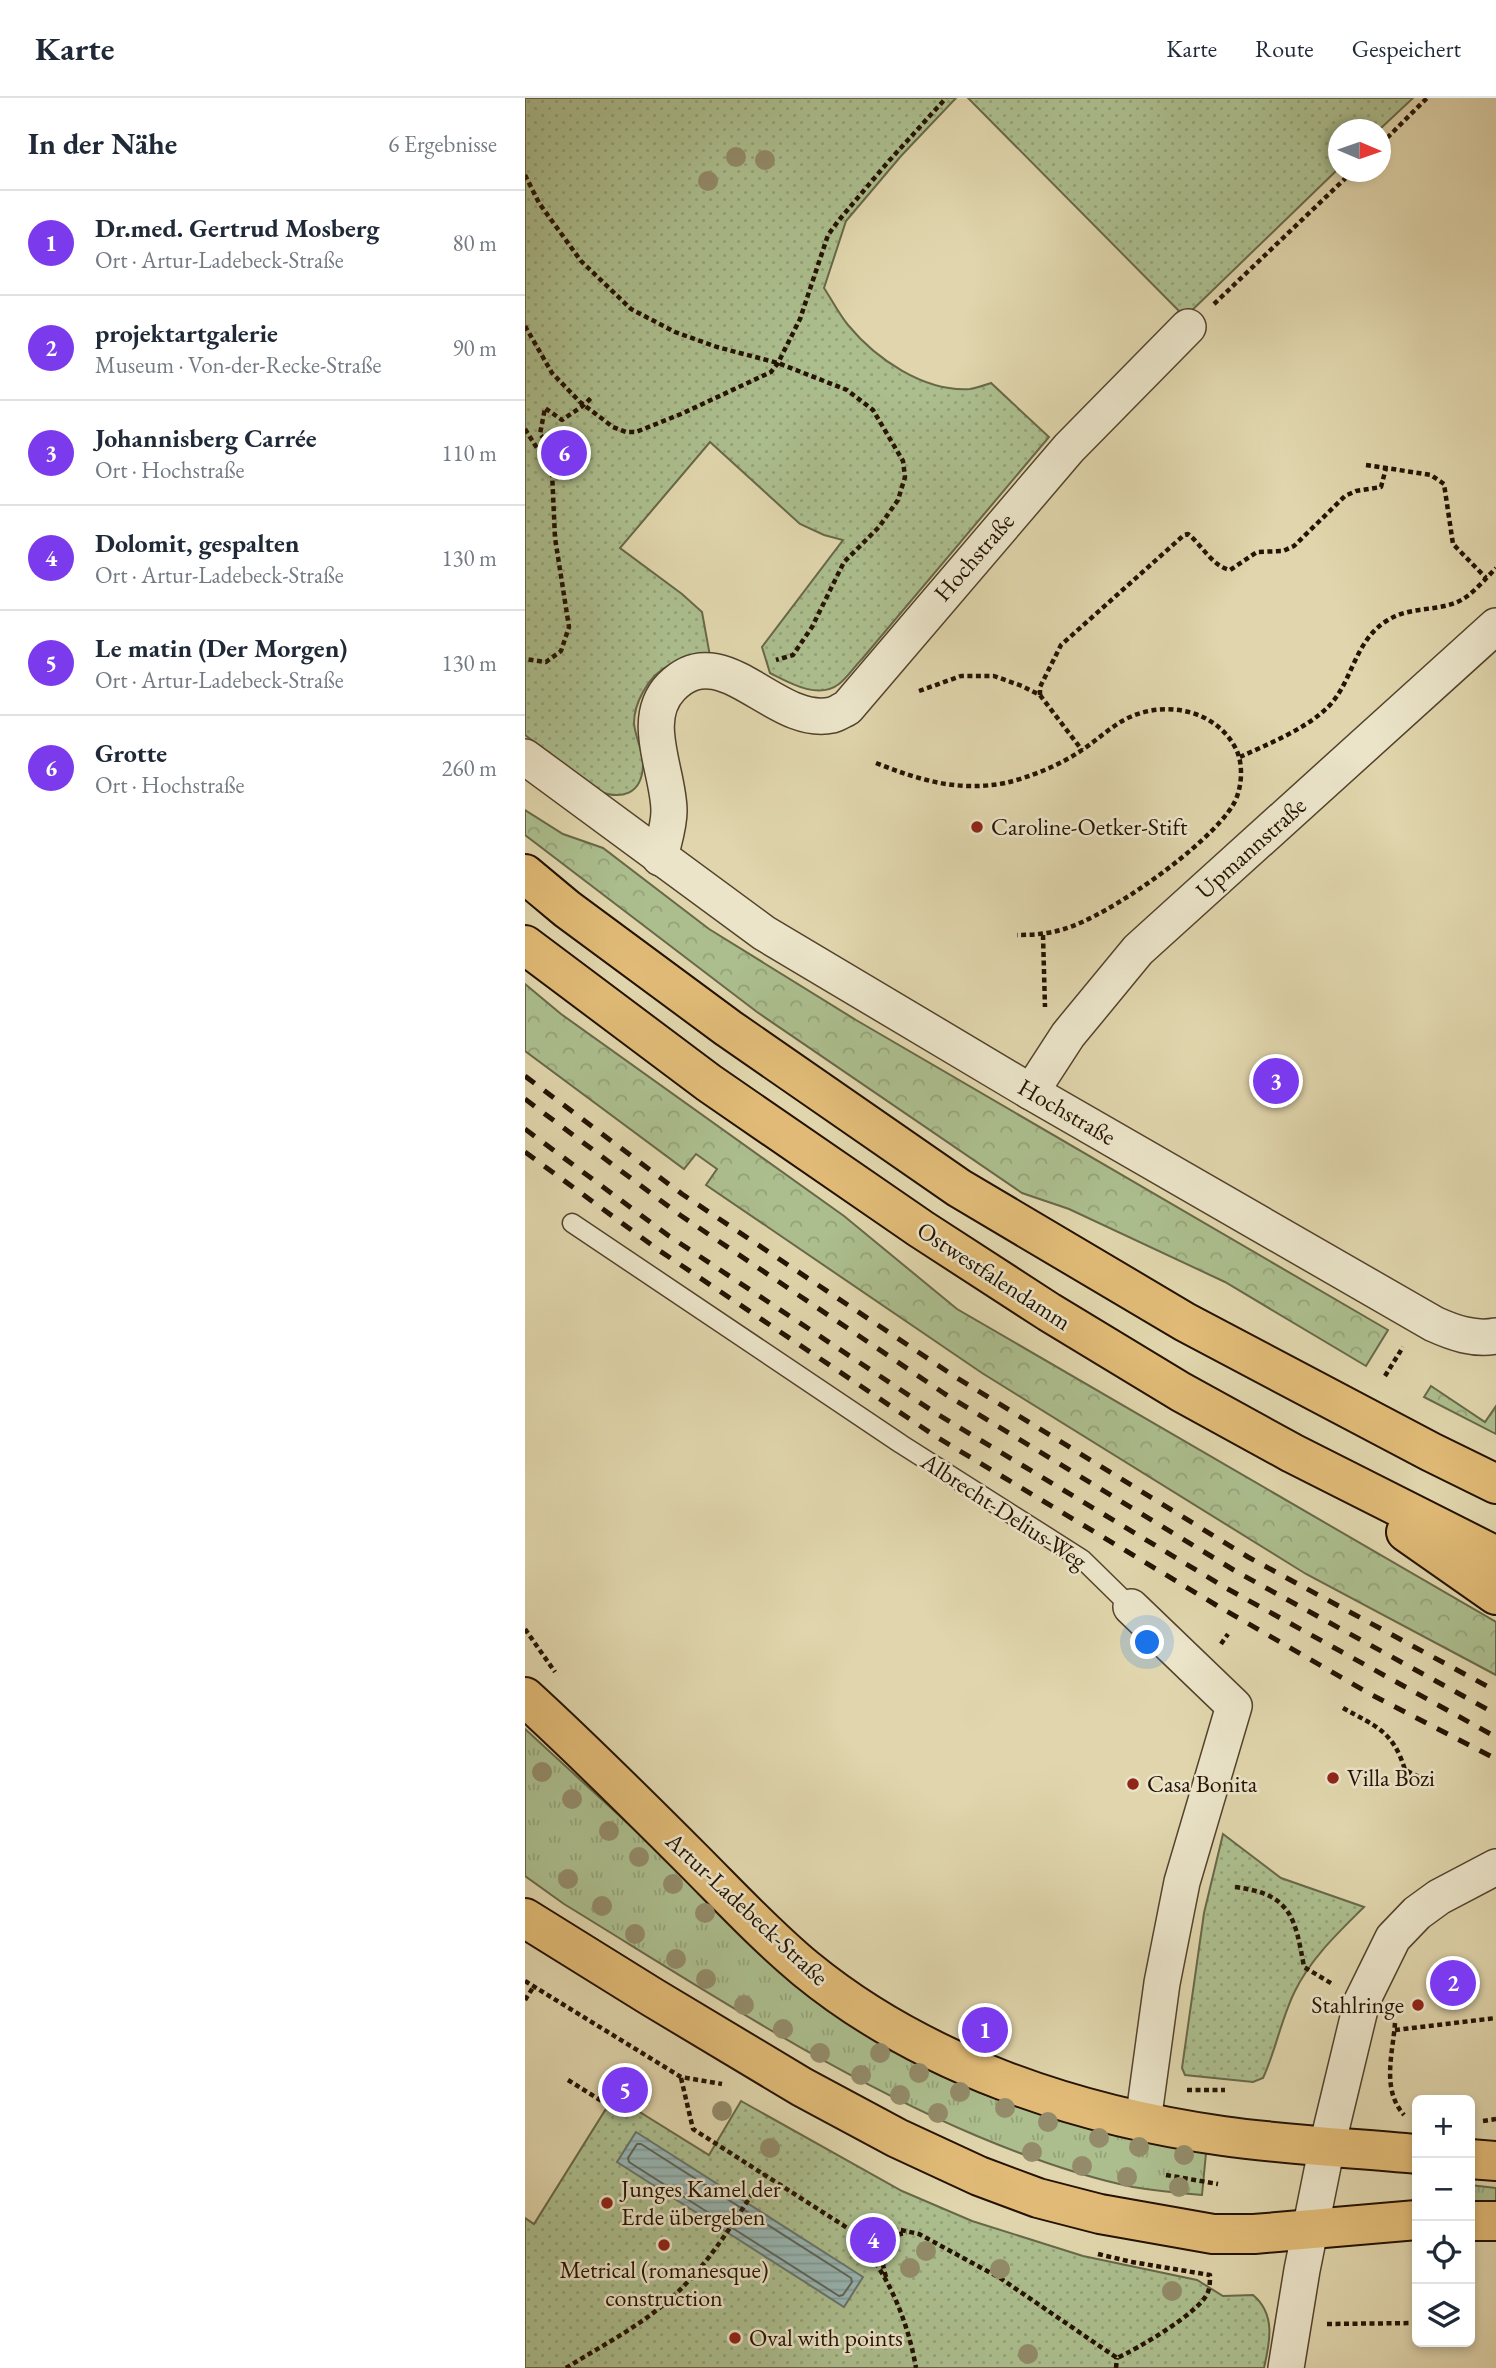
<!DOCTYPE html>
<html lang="de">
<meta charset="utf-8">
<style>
:root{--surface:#fff;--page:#f2f2f3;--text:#1f2937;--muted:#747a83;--line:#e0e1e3;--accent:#7c3aed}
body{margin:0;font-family:"EB Garamond",serif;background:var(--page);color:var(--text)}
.controls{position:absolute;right:21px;bottom:21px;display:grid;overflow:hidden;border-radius:10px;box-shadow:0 4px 10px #0003}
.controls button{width:63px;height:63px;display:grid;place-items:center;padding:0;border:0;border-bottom:2px solid var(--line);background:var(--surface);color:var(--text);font:35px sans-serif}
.compass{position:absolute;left:803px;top:21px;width:63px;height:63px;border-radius:50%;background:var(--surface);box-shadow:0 4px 10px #0003;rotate:92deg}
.you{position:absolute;left:623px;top:1545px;width:24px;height:24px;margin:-18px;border:5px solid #fff;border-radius:50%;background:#1a73e8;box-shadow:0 0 0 10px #1a73e833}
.badge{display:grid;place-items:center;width:46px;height:46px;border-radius:50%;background:var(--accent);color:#fff;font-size:23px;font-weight:700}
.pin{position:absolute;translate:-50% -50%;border:4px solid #fff;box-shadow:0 2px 7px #0006}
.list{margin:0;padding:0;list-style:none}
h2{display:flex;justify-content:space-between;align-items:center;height:91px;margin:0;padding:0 28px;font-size:30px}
h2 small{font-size:23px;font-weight:400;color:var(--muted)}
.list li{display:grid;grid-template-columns:46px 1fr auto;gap:21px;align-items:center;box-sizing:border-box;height:105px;padding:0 28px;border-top:2px solid var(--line)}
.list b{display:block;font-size:26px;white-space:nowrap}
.list p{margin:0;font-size:23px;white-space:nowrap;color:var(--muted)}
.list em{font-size:23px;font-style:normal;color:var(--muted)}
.icon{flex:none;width:38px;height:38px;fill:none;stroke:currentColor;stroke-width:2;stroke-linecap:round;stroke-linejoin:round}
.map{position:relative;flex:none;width:971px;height:2270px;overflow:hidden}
header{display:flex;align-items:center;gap:42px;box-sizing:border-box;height:98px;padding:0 35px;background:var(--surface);border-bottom:2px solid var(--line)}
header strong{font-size:33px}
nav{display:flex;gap:38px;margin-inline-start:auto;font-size:24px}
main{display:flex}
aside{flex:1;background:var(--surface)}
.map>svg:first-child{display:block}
</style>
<header>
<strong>Karte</strong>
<nav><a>Karte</a><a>Route</a><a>Gespeichert</a></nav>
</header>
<main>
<aside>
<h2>In der Nähe<small>6 Ergebnisse</small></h2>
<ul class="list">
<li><span class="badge">1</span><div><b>Dr.med. Gertrud Mosberg</b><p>Ort · Artur-Ladebeck-Straße</p></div><em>80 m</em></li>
<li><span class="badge">2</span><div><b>projektartgalerie</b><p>Museum · Von-der-Recke-Straße</p></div><em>90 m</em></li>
<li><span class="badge">3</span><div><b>Johannisberg Carrée</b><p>Ort · Hochstraße</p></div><em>110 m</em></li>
<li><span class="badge">4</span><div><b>Dolomit, gespalten</b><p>Ort · Artur-Ladebeck-Straße</p></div><em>130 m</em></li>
<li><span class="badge">5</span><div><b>Le matin (Der Morgen)</b><p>Ort · Artur-Ladebeck-Straße</p></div><em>130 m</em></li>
<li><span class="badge">6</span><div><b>Grotte</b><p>Ort · Hochstraße</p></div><em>260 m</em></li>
</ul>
</aside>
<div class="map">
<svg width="971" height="2270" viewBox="0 0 971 2270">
<defs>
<pattern id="grass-tufts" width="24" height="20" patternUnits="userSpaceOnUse" patternTransform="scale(1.75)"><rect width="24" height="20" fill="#acbe8e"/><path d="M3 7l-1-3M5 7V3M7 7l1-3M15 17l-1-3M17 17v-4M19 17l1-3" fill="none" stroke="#94a279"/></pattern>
<pattern id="forest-crowns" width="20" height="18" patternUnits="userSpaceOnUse" patternTransform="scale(1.75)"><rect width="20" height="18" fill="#acbe8e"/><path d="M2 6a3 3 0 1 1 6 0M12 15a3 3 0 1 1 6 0" fill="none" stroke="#94a279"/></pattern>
<pattern id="park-dots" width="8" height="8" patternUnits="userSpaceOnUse" patternTransform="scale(1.75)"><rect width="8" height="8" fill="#acbe8e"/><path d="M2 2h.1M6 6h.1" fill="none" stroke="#94a279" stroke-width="1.8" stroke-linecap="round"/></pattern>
<pattern id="water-rules" width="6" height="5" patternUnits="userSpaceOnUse" patternTransform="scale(1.75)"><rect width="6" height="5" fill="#97b6b3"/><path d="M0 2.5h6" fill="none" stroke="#829b98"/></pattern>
</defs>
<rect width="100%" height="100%" fill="#e0d5ac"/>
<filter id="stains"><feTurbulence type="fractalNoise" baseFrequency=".00286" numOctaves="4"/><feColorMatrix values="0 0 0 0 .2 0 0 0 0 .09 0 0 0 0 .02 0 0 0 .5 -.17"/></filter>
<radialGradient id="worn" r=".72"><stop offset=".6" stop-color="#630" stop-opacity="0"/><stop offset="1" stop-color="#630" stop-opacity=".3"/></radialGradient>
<g fill="url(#grass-tufts)" stroke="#686848" stroke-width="2">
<path d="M0,1631l293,269c28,22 57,43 88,60 92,50 198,76 300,95l-4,42c-23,-2 -46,-4 -69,-8 -54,-11 -106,-30 -156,-51 -146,-62 -279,-150 -413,-232l-39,-28z"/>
<path d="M945,2087l26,3v16l-26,-1z"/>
</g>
<g fill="url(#forest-crowns)" stroke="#686848" stroke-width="2">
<path d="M0,712l38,24 40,14 106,81 147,91 532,310 -22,36 -141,-84 -156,-73 -47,-16 -265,-181 -232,-177z"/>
<path d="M0,886l36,30 283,202 113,93 539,313v53l-190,-101 -324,-201 -276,-188 11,-16 -21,-15 -12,15 -159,-118z"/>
<path d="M906,1288l54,36 11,-16v28l-72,-37z"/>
</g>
<g fill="url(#park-dots)" stroke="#686848" stroke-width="2">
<path d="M0,0h431l-55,58 -55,65 -22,67c8,12 15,26 24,37 28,34 76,67 122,64 7,-1 15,-4 21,-6l58,54 -187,222c-8,8 -15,19 -23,25 -21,16 -49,-1 -69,-11l-8,-26 81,-107 -19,-5 -24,-11 -90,-82 -90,106 62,46 20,18 8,44c-29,2 -52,8 -67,36 -5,9 -9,20 -9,31 1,14 9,27 9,42 -1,30 -22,35 -45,26l-73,-56z"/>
<path d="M443,0h445l-33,31 -41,1 -1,39 -153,148z"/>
<path d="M698,1736l58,44 83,29c-26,26 -53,51 -69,84 -14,28 -19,59 -32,87l-10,4 -68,-7 -3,-7 22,-155z"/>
<path d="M89,1998l95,59 32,-54 161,90 70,30 111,35 114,24 26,16 30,-1c23,19 17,47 11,73h-739v-150l9,6z"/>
</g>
<path fill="url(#water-rules)" stroke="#69746c" stroke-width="2" d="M111,2034l227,145 -19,30 -227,-145z"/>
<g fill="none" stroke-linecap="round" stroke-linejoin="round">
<path stroke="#5e645a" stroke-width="2" d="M112,2046h4l210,134 1,4 -9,13 -4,1 -210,-134 -1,-4z"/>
<g stroke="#53432c" stroke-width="21">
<path id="lane" d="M47,1125l329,221 181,115 49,48"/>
</g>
<g stroke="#53432c" stroke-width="38">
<g id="street">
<path d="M0,659l239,176 267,159 403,232c20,9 40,16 62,12"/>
<path d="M135,760c3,-15 9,-31 9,-47 0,-39 -30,-91 2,-124 51,-53 104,41 161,28 5,-1 10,-5 15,-7l222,-260 119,-121"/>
<path d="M506,994l37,-57 70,-85 358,-324"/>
<path d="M606,1509l103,99 -52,176 -20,101 -19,139"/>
<path d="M761,2270l16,-98 25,-124 35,-145 31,-63 24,-25 22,-16 57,-30"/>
</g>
</g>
<g stroke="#241202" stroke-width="42">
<g id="primary">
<path d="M0,1599c57,52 112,107 167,162 37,37 73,76 114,110 116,95 269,146 417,167 64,9 130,12 194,18"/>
<path d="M0,1820l127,79 150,90 95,51 82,38 59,22 62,16 113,20h41l163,-14"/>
<path d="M945,2061l26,2"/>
<path d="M945,2123h26"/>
</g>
</g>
<g stroke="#241202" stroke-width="42">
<g id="highway">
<path d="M0,776l42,35 161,119 231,160 226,134 246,130 65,32"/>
<path d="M0,847l184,138 212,146 128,83 132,80 111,61 204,103"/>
<path d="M881,1434l90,63"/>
</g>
</g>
<g stroke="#241202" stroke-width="4.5" stroke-dasharray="5 3.5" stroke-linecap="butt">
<path d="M856,46l46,-46"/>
<path d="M0,77l14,28 42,58 50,48 44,23 42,15 61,16 69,27 26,20 30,51 2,16 -7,23 -19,27 -35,35 -32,65 -19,28 -17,5"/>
<path d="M689,206l138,-132"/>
<path d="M0,228l27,47 28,29 33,25 13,5h10l45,-18 90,-42 7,-9 22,-44 28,-84 11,-15 49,-58 58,-64"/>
<path d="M0,331l27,43 3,66 14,89 -8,24 -15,11 -21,-3"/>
<path d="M841,367l20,3"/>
<path d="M24,369l8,-4 5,-9c-6,-10 -15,-10 -22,-20l5,-26 17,12 22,-15 9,-9"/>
<path d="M394,593l42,-15h33l28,10 18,9 42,55"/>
<path d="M515,597v-8l21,-42 123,-110 4,-1c14,11 24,32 42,36l27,-18 26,-1 11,-5 51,-50 11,-5 25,-4 5,-19 45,7 13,9 9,60 33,34"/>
<path d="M715,659c28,-13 66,-28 88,-50 25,-25 26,-67 60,-87 21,-13 46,-9 67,-17 16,-6 29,-23 41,-35"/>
<path d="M351,665c43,17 82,29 129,20 26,-6 55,-18 77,-33 17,-11 30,-25 48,-33 38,-17 87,-6 106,32 8,16 6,41 -3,56 -24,40 -124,111 -169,124 -16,5 -31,6 -47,6"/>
<path d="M518,837l2,72"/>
<path d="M860,1278l18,-29"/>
<path d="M0,1531l30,43"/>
<path d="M696,1546l7,-10"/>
<path d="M818,1610c34,19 50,23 62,62l24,12"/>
<path d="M710,1789c56,7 60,30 69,80l30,18"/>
<path d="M0,1883l156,96 41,7"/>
<path d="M0,1902l9,-14"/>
<path d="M870,1925c-2,30 -14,66 9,92"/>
<path d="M870,1932l101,-12"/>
<path d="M156,1980l12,51 156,100c36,38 58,87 67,139"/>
<path d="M43,1982l56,35"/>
<path d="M662,1992h38"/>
<path d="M958,2023l13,-2"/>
<path d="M641,2077l52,9"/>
<path d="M325,2131l51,1 18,4 81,44 117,80"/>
<path d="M573,2156l34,8 78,13c0,5 0,12 -2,17 -7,20 -71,57 -91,66"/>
<path d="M361,2179c-6,-21 -9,-42 21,-44"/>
<path d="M802,2226l90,-1"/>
<path d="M41,2270c35,-22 73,-41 104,-69 40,-35 66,-81 95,-125"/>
<path d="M591,2270l1,-10"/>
</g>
<use href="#lane" stroke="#ebe4c9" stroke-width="18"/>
<use href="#street" stroke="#ebe4c9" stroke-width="35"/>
<use href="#primary" stroke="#e0ba76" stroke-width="38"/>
<use href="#highway" stroke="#e0ba76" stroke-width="38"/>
<g stroke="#241202" stroke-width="5" stroke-dasharray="12 12" stroke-linecap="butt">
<path d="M0,978l157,118 272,182 294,181 248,134"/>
<path d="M0,1001l155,116 265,179 292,178 259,142"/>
<path d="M0,1031l144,107 268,178 289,174 270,149"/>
<path d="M0,1054l135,99 275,185 281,169 154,89 126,65"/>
</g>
</g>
<g fill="#938b69">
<circle cx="211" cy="59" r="10"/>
<circle cx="240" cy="62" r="10"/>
<circle cx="183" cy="83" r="10"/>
<circle cx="17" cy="1674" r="10"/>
<circle cx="47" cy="1701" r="10"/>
<circle cx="84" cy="1733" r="10"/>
<circle cx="114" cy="1759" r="10"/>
<circle cx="43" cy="1781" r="10"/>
<circle cx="148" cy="1786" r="10"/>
<circle cx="77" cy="1808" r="10"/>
<circle cx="180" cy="1815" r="10"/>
<circle cx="110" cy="1836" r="10"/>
<circle cx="151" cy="1861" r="10"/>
<circle cx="181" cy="1881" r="10"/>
<circle cx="219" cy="1907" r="10"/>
<circle cx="258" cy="1931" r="10"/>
<circle cx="295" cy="1955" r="10"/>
<circle cx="355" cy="1955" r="10"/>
<circle cx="394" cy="1975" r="10"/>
<circle cx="336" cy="1977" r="10"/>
<circle cx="435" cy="1994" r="10"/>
<circle cx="375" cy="1997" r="10"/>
<circle cx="480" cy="2010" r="10"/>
<circle cx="197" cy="2013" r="10"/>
<circle cx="413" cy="2015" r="10"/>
<circle cx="523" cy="2024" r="10"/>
<circle cx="574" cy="2040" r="10"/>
<circle cx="614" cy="2049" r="10"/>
<circle cx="245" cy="2050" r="10"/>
<circle cx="507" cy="2054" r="10"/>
<circle cx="659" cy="2057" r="10"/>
<circle cx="557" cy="2068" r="10"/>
<circle cx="602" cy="2079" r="10"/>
<circle cx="654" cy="2089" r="10"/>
<circle cx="401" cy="2153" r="10"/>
<circle cx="385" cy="2170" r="10"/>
<circle cx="475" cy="2171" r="10"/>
<circle cx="647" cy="2193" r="10"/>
<circle cx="503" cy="2256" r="10"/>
</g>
<g fill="#8f2418" stroke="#ebe4c9" stroke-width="2.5">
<circle cx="452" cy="729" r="7"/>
<circle cx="808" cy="1680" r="7"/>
<circle cx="608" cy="1686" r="7"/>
<circle cx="893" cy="1907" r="7"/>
<circle cx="82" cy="2105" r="7"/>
<circle cx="139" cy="2147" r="7"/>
<circle cx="210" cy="2240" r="7"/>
</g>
<g text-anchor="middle" stroke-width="5" stroke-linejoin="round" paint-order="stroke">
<g font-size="24" fill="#241202" stroke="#ebe4c9">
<text transform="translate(449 459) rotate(-49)" y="8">Hochstraße</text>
<text transform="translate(726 750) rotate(-42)" y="8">Upmannstraße</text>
<text transform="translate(542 1014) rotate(30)" y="8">Hochstraße</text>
<text transform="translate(469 1178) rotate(33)" y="8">Ostwestfalendamm</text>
<text transform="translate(479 1413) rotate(33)" y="8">Albrecht-Delius-Weg</text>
<text transform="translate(222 1811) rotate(43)" y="8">Artur-Ladebeck-Straße</text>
</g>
<g font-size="24" fill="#241202" stroke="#ebe4c9" text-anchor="start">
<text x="466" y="737">Caroline-Oetker-Stift</text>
<text x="822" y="1688">Villa Bozi</text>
<text x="622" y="1694">Casa Bonita</text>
<text x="879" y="1915" text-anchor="end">Stahlringe</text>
<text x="96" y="2099">Junges Kamel der<tspan x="96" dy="28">Erde übergeben</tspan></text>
<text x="139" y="2180" text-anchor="middle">Metrical (romanesque)<tspan x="139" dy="28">construction</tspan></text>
<text x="224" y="2248">Oval with points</text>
</g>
</g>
<rect width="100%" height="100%" filter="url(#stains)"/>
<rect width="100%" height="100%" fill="url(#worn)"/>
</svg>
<div class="controls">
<button>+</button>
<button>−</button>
<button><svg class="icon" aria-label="locate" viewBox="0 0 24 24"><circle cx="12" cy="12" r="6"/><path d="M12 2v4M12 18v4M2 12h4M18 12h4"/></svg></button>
<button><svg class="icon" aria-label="layers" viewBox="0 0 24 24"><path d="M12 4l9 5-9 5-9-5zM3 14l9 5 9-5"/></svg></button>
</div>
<svg class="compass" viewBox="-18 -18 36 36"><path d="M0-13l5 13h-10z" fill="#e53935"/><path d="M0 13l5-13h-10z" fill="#747a83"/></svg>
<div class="you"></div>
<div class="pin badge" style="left:460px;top:1932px">1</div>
<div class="pin badge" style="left:928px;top:1885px">2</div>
<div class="pin badge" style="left:751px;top:983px">3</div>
<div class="pin badge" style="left:348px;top:2142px">4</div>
<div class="pin badge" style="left:100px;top:1992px">5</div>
<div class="pin badge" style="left:39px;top:355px">6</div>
</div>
</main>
